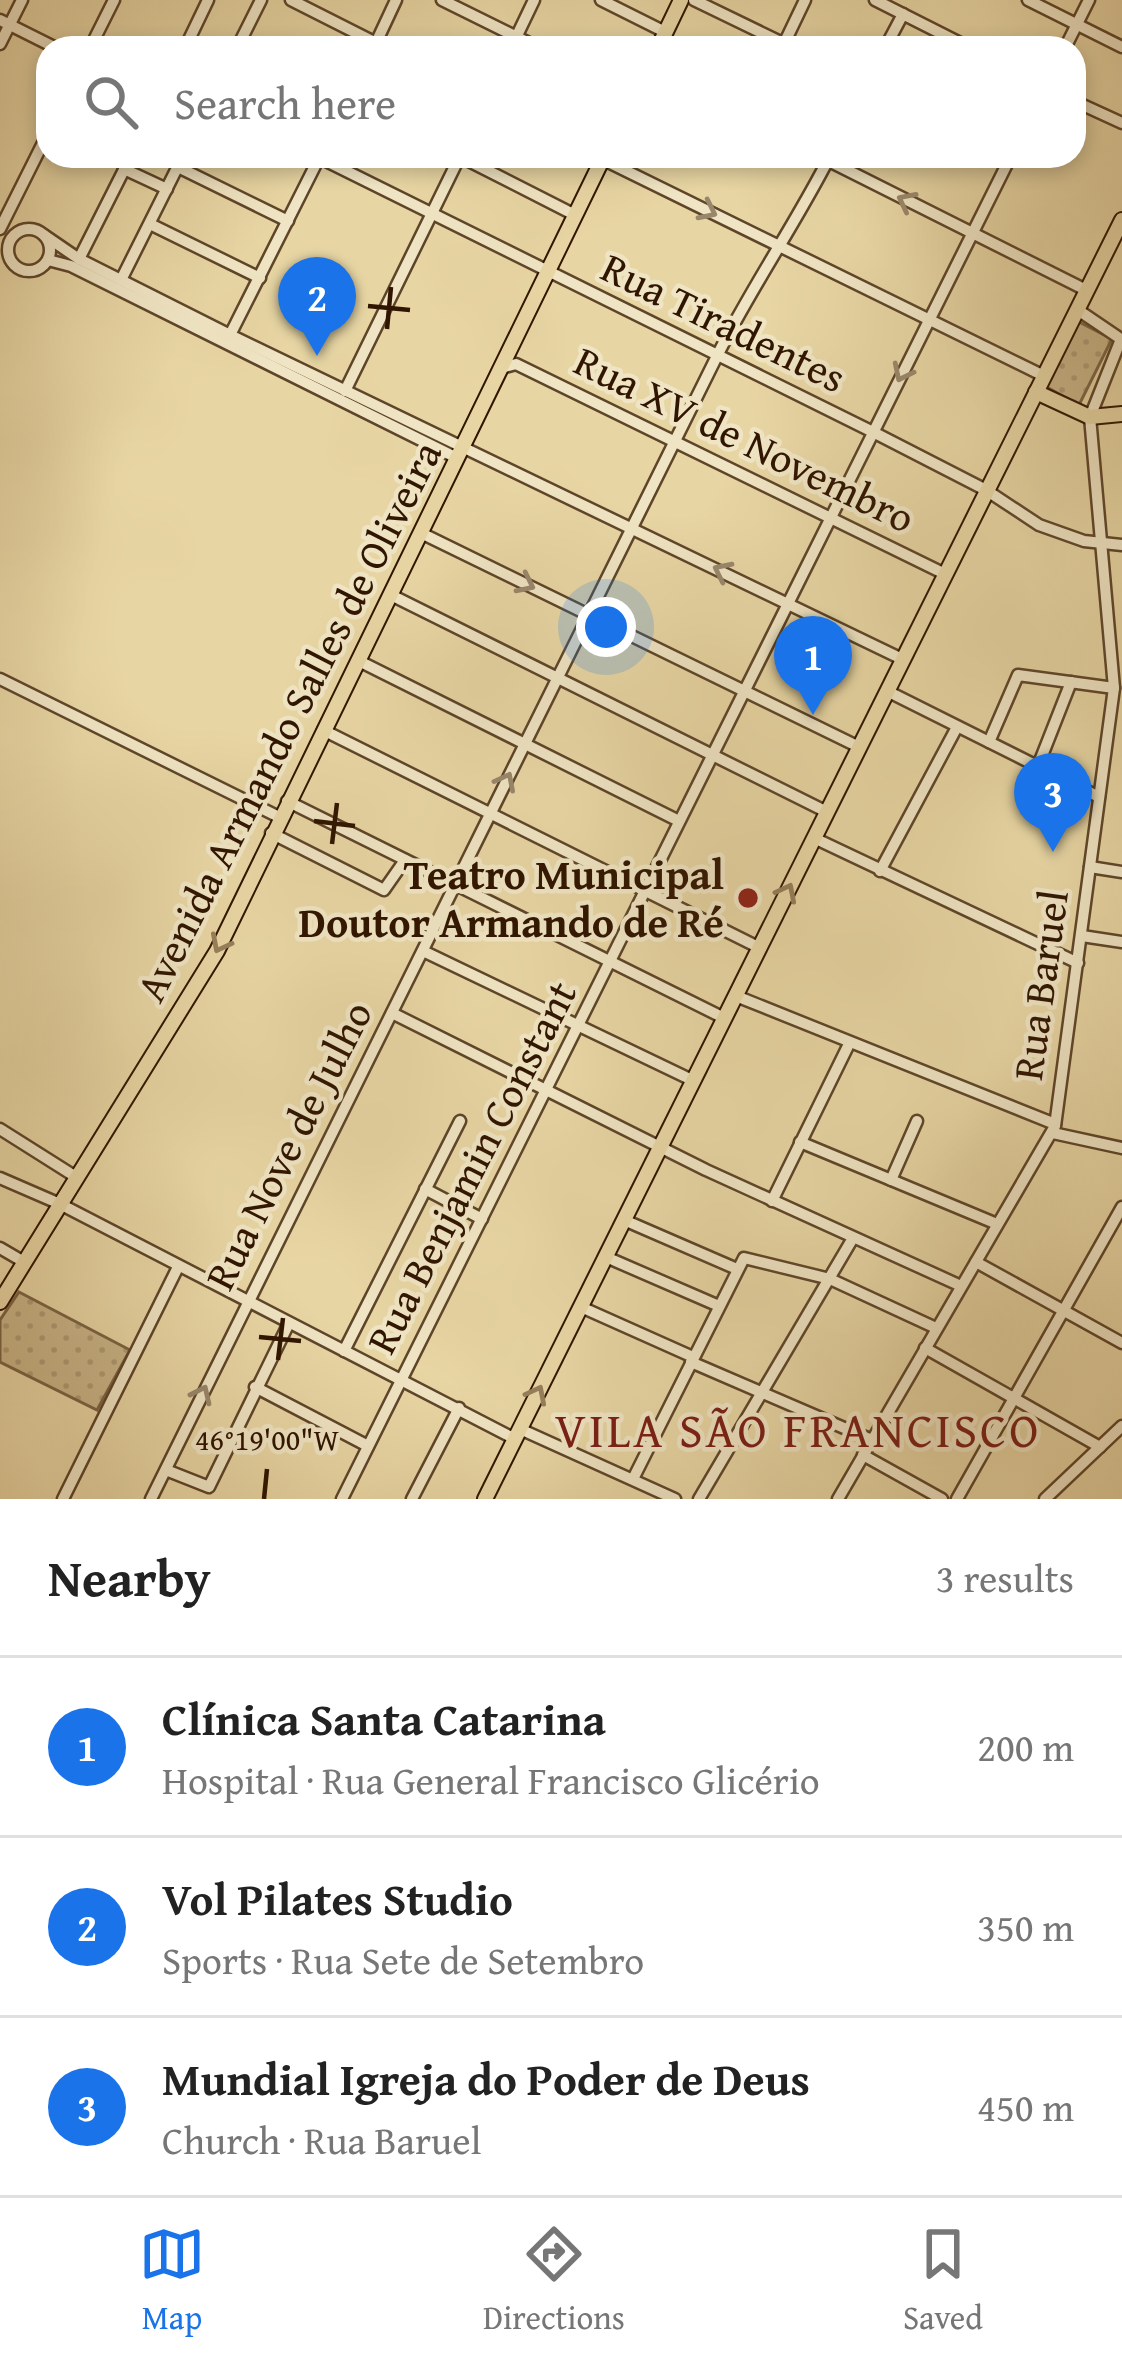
<!DOCTYPE html>
<meta charset="utf-8">
<style>
:root{--surface:#fff;--page:#f6f6f6;--text:#222;--muted:#767676;--line:#e0e0e0;--accent:#1a73e8}
body{margin:0;font-family:"Gentium Book Plus",serif;background:var(--page);color:var(--text)}
.you{position:absolute;left:606px;top:627px;width:42px;height:42px;margin:-30px;border:9px solid #fff;border-radius:50%;background:#1a73e8;box-shadow:0 0 0 18px #1a73e833}
.badge{display:grid;place-items:center;width:78px;height:78px;border-radius:50%;background:var(--accent);color:#fff;font-size:39px;font-weight:700}
.pin{position:absolute;translate:-50% -99px;filter:drop-shadow(0 3px 6px #0008)}
.pin::after{content:'';position:absolute;top:63px;width:42px;height:36px;background:inherit;clip-path:polygon(0 0,100% 0,50% 100%)}
.list{margin:0;padding:0;list-style:none}
h2{display:flex;justify-content:space-between;align-items:center;height:156px;margin:0;padding:0 48px;font-size:51px}
h2 small{font-size:39px;font-weight:400;color:var(--muted)}
.list li{display:grid;grid-template-columns:78px 1fr auto;gap:36px;align-items:center;box-sizing:border-box;height:180px;padding:0 48px;border-top:3px solid var(--line)}
.list b{display:block;font-size:45px;white-space:nowrap}
.list p{margin:0;font-size:39px;white-space:nowrap;color:var(--muted)}
.list em{font-size:39px;font-style:normal;color:var(--muted)}
.icon{flex:none;width:66px;height:66px;fill:none;stroke:currentColor;stroke-width:2;stroke-linecap:round;stroke-linejoin:round}
.map{position:relative;flex:none;width:1122px;height:1499px;overflow:hidden}
.search{position:absolute;background:var(--surface);box-shadow:0 6px 18px #0003;left:36px;right:36px;top:36px;height:132px;display:flex;align-items:center;gap:30px;box-sizing:border-box;padding:0 42px;border-radius:36px;color:var(--muted);font-size:45px}
.sheet{height:696px;background:var(--surface)}
nav{display:flex;justify-content:space-around;align-items:center;box-sizing:border-box;height:168px;border-top:3px solid var(--line);background:var(--surface);font-size:33px;color:var(--muted)}
nav a{display:grid;justify-items:center;gap:6px}
nav .on{color:var(--accent)}
.map>svg:first-child{display:block}
</style>
<div class="map">
<svg width="1122" height="1499" viewBox="0 0 1122 1499">
<defs>
<pattern id="park-dots" width="8" height="8" patternUnits="userSpaceOnUse" patternTransform="scale(3)"><rect width="8" height="8" fill="#c8b487"/><path d="M2 2h.1M6 6h.1" fill="none" stroke="#ac9a73" stroke-width="1.8" stroke-linecap="round"/></pattern>
</defs>
<rect width="100%" height="100%" fill="#e7d5a3"/>
<filter id="stains"><feTurbulence type="fractalNoise" baseFrequency=".00167" numOctaves="4"/><feColorMatrix values="0 0 0 0 .2 0 0 0 0 .09 0 0 0 0 .02 0 0 0 .5 -.17"/></filter>
<radialGradient id="worn" r=".72"><stop offset=".6" stop-color="#630" stop-opacity="0"/><stop offset="1" stop-color="#630" stop-opacity=".3"/></radialGradient>
<g fill="url(#park-dots)" stroke="#7c6444" stroke-width="3">
<path d="M1079,322l33,17 -33,66 -36,-20z"/>
<path d="M19,1292l111,58 -33,60 -97,-48v-42z"/>
</g>
<g fill="none" stroke-linecap="round" stroke-linejoin="round">
<g stroke="#5e4529" stroke-width="15">
<g id="minor">
<path d="M291,0l95,48"/>
<path d="M442,0l97,48"/>
<path d="M601,0l64,32"/>
<path d="M694,0l99,48"/>
<path d="M875,0l95,48"/>
<path d="M1028,0l94,47"/>
<path d="M0,20l56,28"/>
<path d="M0,44l22,-44"/>
<path d="M375,45l21,-45"/>
<path d="M783,46l22,-46"/>
<path d="M90,48l24,-48"/>
<path d="M185,48l23,-48"/>
<path d="M237,48l24,-48"/>
<path d="M511,48l23,-48"/>
<path d="M885,48l18,-34"/>
<path d="M1065,48l24,-48"/>
<path d="M1074,101l48,22"/>
<path d="M316,156l557,276 113,58 53,35 45,16 38,4"/>
<path d="M459,156l116,59"/>
<path d="M819,156l267,134"/>
<path d="M600,158l444,218"/>
<path d="M178,167l110,54"/>
<path d="M124,169l43,20"/>
<path d="M150,224l110,54"/>
<circle cx="29" cy="250" r="21"/>
<path d="M0,229l48,-96"/>
<path d="M44,235l35,24 151,76 672,324"/>
<path d="M79,259l52,-103"/>
<path d="M48,260l23,6 386,192"/>
<path d="M121,280l62,-124"/>
<path d="M230,335l90,-179"/>
<path d="M501,368l15,-4 429,210"/>
<path d="M345,391l115,-235"/>
<path d="M421,533l438,214"/>
<path d="M391,595l436,217"/>
<path d="M359,661l320,160"/>
<path d="M0,679l279,138"/>
<path d="M887,691l212,106"/>
<path d="M323,730l437,218"/>
<path d="M989,742l29,-67 96,13"/>
<path d="M1038,766l33,-84"/>
<path d="M287,801l437,217"/>
<path d="M271,833l113,57 21,-30"/>
<path d="M814,838l264,125"/>
<path d="M1090,867l32,5"/>
<path d="M880,871l77,-144"/>
<path d="M1082,936l40,6"/>
<path d="M423,951l271,130"/>
<path d="M736,996l319,128"/>
<path d="M392,1013l314,157 255,116"/>
<path d="M0,1129l76,48"/>
<path d="M1053,1133l69,15"/>
<path d="M800,1142l197,82"/>
<path d="M0,1178l60,26 455,235"/>
<path d="M891,1180l26,-59"/>
<path d="M425,1189l57,30"/>
<path d="M772,1201l77,-157"/>
<path d="M624,1220l113,49"/>
<path d="M0,1248l24,14"/>
<path d="M606,1257l113,49"/>
<path d="M976,1262l146,81"/>
<path d="M581,1307l112,50"/>
<path d="M925,1348l175,99"/>
<path d="M344,1351l116,-230"/>
<path d="M691,1362l181,78"/>
<path d="M255,1387l113,59"/>
<path d="M520,1429l155,70"/>
<path d="M863,1455l79,44"/>
<path d="M166,1470l43,17 80,-164"/>
<path d="M633,1479l111,-221 86,21 106,49"/>
<path d="M63,1499l115,-232"/>
<path d="M151,1499l566,-1143c35,-70 78,-131 113,-200"/>
<path d="M342,1499l669,-1343"/>
<path d="M412,1499l47,-91"/>
<path d="M699,1499l154,-261"/>
<path d="M838,1499l217,-373 59,-438 -24,-271 31,-78 -43,-29"/>
<path d="M957,1499l165,-292"/>
<path d="M1045,1499l77,-73"/>
</g>
</g>
<g stroke="#301500" stroke-width="18">
<g id="major">
<path d="M658,48l23,-48"/>
<path d="M1036,392l54,25 32,-3"/>
<path d="M0,1302l217,-351 387,-795"/>
<path d="M485,1499l637,-1279"/>
</g>
</g>
<use href="#minor" stroke="#efe4c3" stroke-width="10"/>
<use href="#major" stroke="#e7d5a3" stroke-width="14"/>
</g>
<defs><path id="oneway-chevron" d="M-2-3.5L2.5 0L-2 3.5" fill="none" stroke-width="1.6" stroke-linecap="round" stroke-linejoin="round" transform="scale(3)"/></defs>
<g stroke="#99876b">
<use href="#oneway-chevron" transform="translate(906 201) rotate(-153)"/>
<use href="#oneway-chevron" transform="translate(708 211) rotate(26)"/>
<use href="#oneway-chevron" transform="translate(902 373) rotate(116)"/>
<use href="#oneway-chevron" transform="translate(722 571) rotate(-154)"/>
<use href="#oneway-chevron" transform="translate(526 584) rotate(26)"/>
<use href="#oneway-chevron" transform="translate(506 781) rotate(-63)"/>
<use href="#oneway-chevron" transform="translate(202 1394) rotate(-65)"/>
</g>
<g stroke="#957f5a">
<use href="#oneway-chevron" transform="translate(787 892) rotate(-63)"/>
<use href="#oneway-chevron" transform="translate(220 944) rotate(117)"/>
<use href="#oneway-chevron" transform="translate(537 1394) rotate(-63)"/>
</g>
<path fill="none" stroke="#301500" stroke-width="4.5" d="M368,306l42,4M387,329l4,-42M314,821l41,5M332,844l5,-41M259,1337l42,4M278,1360l5,-42M264,1499l3,-30"/>
<circle fill="#8f2418" stroke="#efe4c3" stroke-width="4.5" cx="748" cy="898" r="12"/>
<g text-anchor="middle" stroke-width="9" stroke-linejoin="round" paint-order="stroke">
<g font-size="42" fill="#301500" stroke="#efe4c3">
<text transform="translate(724 322) rotate(26)" y="15">Rua Tiradentes</text>
<text transform="translate(745 439) rotate(26)" y="15">Rua XV de Novembro</text>
<text transform="translate(288 721) rotate(-63)" y="15">Avenida Armando Salles de Oliveira</text>
<text transform="translate(1040 985) rotate(-82)" y="15">Rua Baruel</text>
<text transform="translate(288 1145) rotate(-63)" y="15">Rua Nove de Julho</text>
<text transform="translate(471 1167) rotate(-63)" y="15">Rua Benjamin Constant</text>
</g>
<g font-size="42" font-weight="bold" fill="#301500" stroke="#efe4c3" text-anchor="end">
<text x="724" y="889">Teatro Municipal<tspan x="724" dy="48">Doutor Armando de Ré</tspan></text>
</g>
<g font-size="48" letter-spacing="3" fill="#7a1f14" stroke="#efe4c3">
<text x="798" y="1447">VILA SÃO FRANCISCO</text>
</g>
</g>
<g font-size="30" text-anchor="middle" fill="#301500" stroke="#efe4c3" stroke-width="9" stroke-linejoin="round" paint-order="stroke">
<text x="267" y="1450">46°19'00"W</text>
</g>
<rect width="100%" height="100%" filter="url(#stains)"/>
<rect width="100%" height="100%" fill="url(#worn)"/>
</svg>
<div class="you"></div>
<div class="pin badge" style="left:813px;top:715px">1</div>
<div class="pin badge" style="left:317px;top:356px">2</div>
<div class="pin badge" style="left:1053px;top:852px">3</div>
<div class="search"><svg class="icon" aria-label="search" viewBox="0 0 24 24"><circle cx="10" cy="10" r="6"/><path d="M15 15l6 6"/></svg>Search here</div>
</div>
<section class="sheet">
<h2>Nearby<small>3 results</small></h2>
<ul class="list">
<li><span class="badge">1</span><div><b>Clínica Santa Catarina</b><p>Hospital · Rua General Francisco Glicério</p></div><em>200 m</em></li>
<li><span class="badge">2</span><div><b>Vol Pilates Studio</b><p>Sports · Rua Sete de Setembro</p></div><em>350 m</em></li>
<li><span class="badge">3</span><div><b>Mundial Igreja do Poder de Deus</b><p>Church · Rua Baruel</p></div><em>450 m</em></li>
</ul>
</section>
<nav>
<a class="on"><svg class="icon" aria-label="map" viewBox="0 0 24 24"><path d="M3 6l6-2 6 2 6-2v14l-6 2-6-2-6 2zM9 4v14M15 6v14"/></svg>Map</a>
<a><svg class="icon" aria-label="directions" viewBox="0 0 24 24"><path d="M12 3l9 9-9 9-9-9zM9 14v-3h6M13 9l2 2-2 2"/></svg>Directions</a>
<a><svg class="icon" aria-label="saved" viewBox="0 0 24 24"><path d="M7 4h10v16l-5-4-5 4z"/></svg>Saved</a>
</nav>
